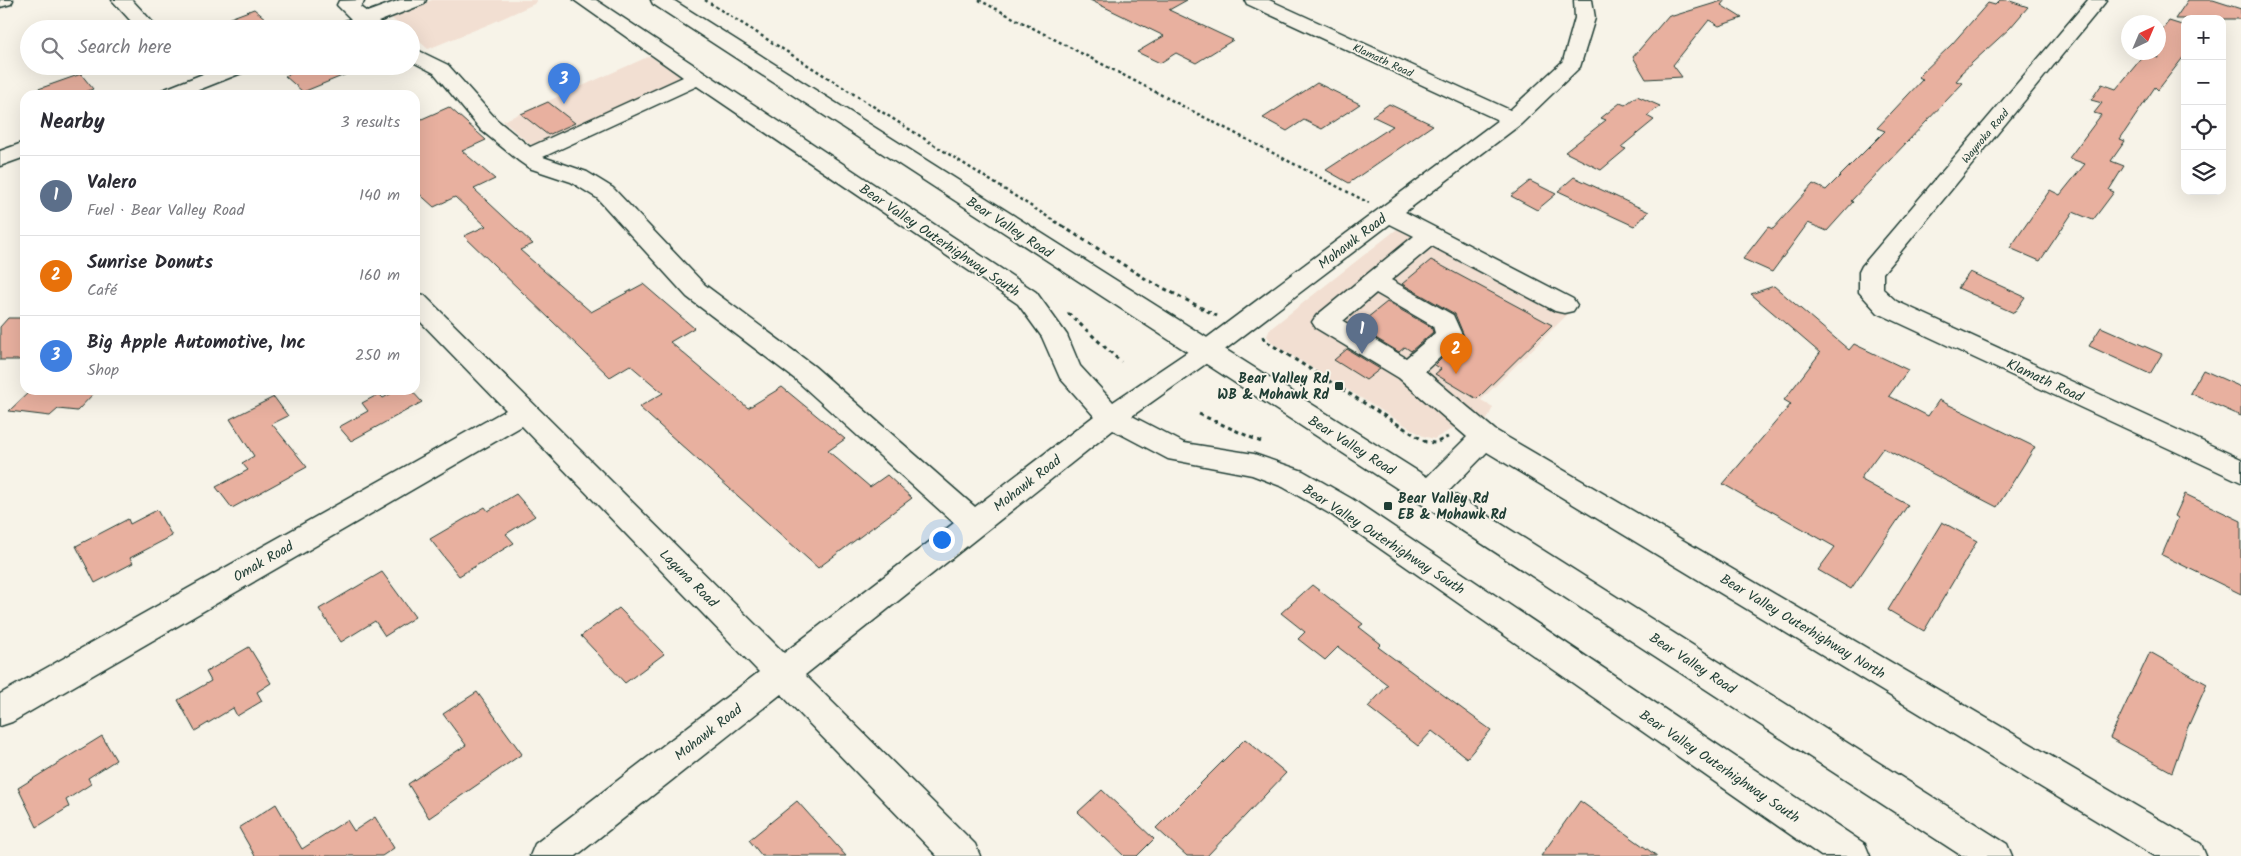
<!DOCTYPE html>
<meta charset="utf-8">
<style>
:root{--surface:#fff;--page:#f7f7f7;--text:#2b2b33;--muted:#7c7c81;--line:#e1e1e2;--accent:#b45309}
body{margin:0;font-family:Kalam,sans-serif;background:var(--page);color:var(--text)}
.controls{position:absolute;right:15px;top:15px;display:grid;overflow:hidden;border-radius:10px;box-shadow:0 5px 20px #0002}
.controls button{width:45px;height:45px;display:grid;place-items:center;padding:0;border:0;border-bottom:1px solid var(--line);background:var(--surface);color:var(--text);font:25px sans-serif}
.compass{position:absolute;left:2121px;top:15px;width:45px;height:45px;border-radius:50%;background:var(--surface);box-shadow:0 5px 20px #0002;rotate:44deg}
.you{position:absolute;left:941px;top:539px;width:18px;height:18px;margin:-12px;border:4px solid #fff;border-radius:50%;background:#1a73e8;box-shadow:0 0 0 8px #1a73e833}
.badge{display:grid;place-items:center;width:32px;height:32px;border-radius:50%;background:var(--accent);color:#fff;font-size:16px;font-weight:700}
.pin{position:absolute;translate:-50% -41px;filter:drop-shadow(0 1px 2px #0008)}
.pin::after{content:'';position:absolute;top:26px;width:18px;height:15px;background:inherit;clip-path:polygon(0 0,100% 0,50% 100%)}
.list{margin:0;padding:0;list-style:none}
h2{display:flex;justify-content:space-between;align-items:center;height:65px;margin:0;padding:0 20px;font-size:21px}
h2 small{font-size:16px;font-weight:400;color:var(--muted)}
.list li{display:grid;grid-template-columns:32px 1fr auto;gap:15px;align-items:center;box-sizing:border-box;height:80px;padding:0 20px;border-top:1px solid var(--line)}
.list b{display:block;font-size:19px;white-space:nowrap}
.list p{margin:0;font-size:16px;white-space:nowrap;color:var(--muted)}
.list em{font-size:16px;font-style:normal;color:var(--muted)}
.icon{flex:none;width:28px;height:28px;fill:none;stroke:currentColor;stroke-width:2;stroke-linecap:round;stroke-linejoin:round}
.map{position:relative;flex:none;width:2241px;height:856px;overflow:hidden}
.search{position:absolute;background:var(--surface);box-shadow:0 5px 20px #0002;left:20px;top:20px;width:400px;height:55px;display:flex;align-items:center;gap:12px;box-sizing:border-box;padding:0 18px;border-radius:28px;color:var(--muted);font-size:19px}
.panel{position:absolute;background:var(--surface);box-shadow:0 5px 20px #0002;left:20px;top:90px;width:400px;height:305px;border-radius:15px}
.map>svg:first-child{display:block}
</style>
<div class="map">
<svg width="2241" height="856" viewBox="0 0 2241 856">
<rect width="100%" height="100%" fill="#f7f3e8"/>
<filter id="ink" filterUnits="userSpaceOnUse"><feTurbulence type="fractalNoise" baseFrequency=".02" numOctaves="2"/><feDisplacementMap in="SourceGraphic" scale="10" xChannelSelector="R" yChannelSelector="G"/><feConvolveMatrix kernelMatrix="1 2 1 2 8 2 1 2 1" color-interpolation-filters="sRGB"/></filter>
<g filter="url(#ink)">
<g fill="#f2dfd2">
<path d="M432,0h105l-3,4 -42,19 -64,26 -17,-15v-5h-7l-15,-13z"/>
<path d="M650,56l44,30 -149,71 -42,-36z"/>
<path d="M1411,218l166,87 -96,95 12,7 -6,13 -28,5 -25,14 -11,-3 -150,-92 -6,-8 3,-7z"/>
</g>
<g fill="#e8b09f" stroke="#1f3d34">
<path d="M1090,0h97l-18,10 64,30 -37,23 -20,-10 -16,10 -23,-11 27,-16z"/>
<path d="M1725,0l-4,5 21,13 -23,8 -10,-6 -36,45 9,12 -36,2 -13,-22 36,-42 4,1z"/>
<path d="M2000,0h7l21,7 -18,21 -50,46h2l-6,7 7,2 -112,118 2,1 -26,29 -19,-8 -36,49 -29,-13 25,-32 5,2 40,-45 13,6 59,-59 -8,-3 46,-49 -5,-2 34,-33 36,-41 7,2z"/>
<path d="M2188,0h25l28,9v10h-66z"/>
<path d="M254,9l24,20h-72v-2z"/>
<path d="M2169,21l16,5v29l-27,35 -3,-3 -35,52 5,2 -14,20 13,5 -15,24 5,2 -21,28 -20,-8 -33,49 -30,-13 40,-58 10,5 25,-31 -16,-6 32,-43 -7,-2 8,-10 -11,-3 11,-16 14,5 29,-35 13,4v-23z"/>
<path d="M309,66h55v1l-61,25 -18,-16z"/>
<path d="M81,74l12,15 -16,6h-47v-3z"/>
<path d="M1317,83l43,21 -38,25 -18,-9 -17,11 -24,-13z"/>
<path d="M1637,96l23,10 -13,10 7,4 -33,27 5,2 -25,21 -36,-18 41,-32 -5,-2 19,-15 5,2z"/>
<path d="M548,102l27,21 -27,12 -27,-21z"/>
<path d="M1389,104l44,21 -84,58 -23,-13 67,-44 -21,-10z"/>
<path d="M449,107l37,33 -24,11 33,28 -21,10 59,55 -13,6 71,62 52,-28 51,44 -24,14 78,66 34,-21 63,52 -17,12 42,36 17,-12 25,23 -94,70 -179,-161 24,-14 -33,-28 -20,12 -146,-141 22,-10 -31,-29 -21,10 -19,-17v-68z"/>
<path d="M1574,177l75,35 -15,14 -76,-35z"/>
<path d="M1530,181l26,13 -19,16 -26,-14z"/>
<path d="M1431,260l121,65 -75,74 -42,-25 6,-5 -6,-4 29,-29 -9,-22 -53,-30z"/>
<path d="M1970,272l55,25 -11,16 -56,-25z"/>
<path d="M1774,286l75,64 5,-6 54,26 -19,26 39,20 11,-16 96,47 -38,60 -114,-59 -23,31 48,26 -57,84 -33,-19 17,-23 -112,-63 68,-80 -7,-4 36,-47 -69,-59z"/>
<path d="M1387,302l44,25 2,5 -22,19 -6,-4 -6,5 -32,-19 5,-5 -10,-6z"/>
<path d="M8,318h17v35l-6,7h-19v-33z"/>
<path d="M2101,327l61,27 -12,20 -61,-28z"/>
<path d="M1347,349l33,20 -14,11 -32,-20z"/>
<path d="M2203,370l38,17v29l-51,-23z"/>
<path d="M31,390h35l28,3 -17,18 -19,-2 -8,7 -41,-5z"/>
<path d="M398,390h13l11,12 -71,39 -12,-14 29,-16 -6,-8 17,-9 4,4z"/>
<path d="M274,397l14,19 -16,8 35,43 -75,41 -16,-21 32,-17 -6,-7 12,-7 -24,-37z"/>
<path d="M516,494l19,22 -29,18 8,9 -55,33 -29,-37 55,-32 3,4z"/>
<path d="M2185,494l56,27v73l-79,-39 16,-37 -3,-2z"/>
<path d="M157,510l15,26 -42,22 3,5 -38,20 -19,-37 52,-27 2,5z"/>
<path d="M1942,522l35,19 -53,90 -36,-21z"/>
<path d="M382,572l33,45 -30,19 -10,-15 -34,21 -22,-33z"/>
<path d="M1312,585l51,39 -4,3 22,17 -3,3 113,83 -24,28 -35,-27 -14,15 -50,-39 20,-22 -50,-38 -13,13 -27,-21 7,-7 -24,-19z"/>
<path d="M619,608l45,46 -39,29 -44,-47z"/>
<path d="M249,647l22,36 -14,9 5,9 -25,15 -4,-8 -38,23 -17,-31 33,-19 -5,-9z"/>
<path d="M2150,652l57,32 -20,45 -15,43 -62,-34z"/>
<path d="M477,692l45,62 -93,64 -21,-34 58,-39 -23,-31z"/>
<path d="M102,736l14,24 -28,18 3,6 -25,16 3,7 -32,20 -19,-39z"/>
<path d="M1245,739l41,34 -79,83h-20l-31,-28z"/>
<path d="M1102,790l52,49 -17,17h-13l-46,-44z"/>
<path d="M797,801l49,55h-84l-13,-16z"/>
<path d="M1580,801l77,55h-116z"/>
<path d="M276,804l26,45 45,-29 7,11 21,-14 19,31 -12,8h-127l-16,-28z"/>
</g>
<g fill="none" stroke-linecap="round" stroke-linejoin="round">
<g stroke="#1f3d34" stroke-width="3">
<g id="minor">
<path d="M0,0h13l-2,4 -11,3z"/>
<path d="M112,0h20l27,29h-21z"/>
<path d="M363,0l1,2 -4,5 7,5 33,-12h26l-2,4 -46,18 7,7h-54l3,-4 17,-6 -14,-14 2,-4z"/>
<path d="M574,0h22l440,292 31,43 13,31 33,36 83,-56 302,-226 -251,-116 -2,-4h24l241,110 53,-49 12,-43 -1,-18h18l3,18 -15,49 -59,57 -116,88 168,87 4,6 -4,6 -9,2 -9,-2 -123,-65 -41,34 62,35 9,20 -4,6 -33,30 70,59 706,414 5,12h-51l-668,-404 -48,49 -10,3 -10,-3 -4,-8 4,-8 48,-48 -68,-59 -83,-50 -4,-6 4,-6 98,-80 -24,-12 -176,134 -82,58 52,27 70,11 49,17 49,28 513,345 5,12h-49l-489,-341 -49,-28 -31,-12 -84,-16 -55,-29 -308,245 170,169 5,12h-43l-156,-162 -205,162h-46l5,-12 224,-172 -237,-246 -510,296 -12,4v-32l506,-284 -91,-94v-23l9,2 360,358 170,-130 -159,-144 -108,-82 -90,-99 -26,-16 -42,-14 -10,-7 -38,-31 -47,-57 -23,-12v-14l37,18 49,55 33,27 153,-70zM697,86l321,218 24,33 18,41 34,38 -119,91 -161,-141 -109,-81 -92,-97 -26,-16 -44,-15zM1376,293l57,33 2,7 -29,25 -63,-37z"/>
<path d="M2088,0h19l-224,273v16l13,12 345,158v23l-363,-169 -19,-21v-20l3,-6z"/>
<path d="M223,66h29l-3,4 -63,25h-29l3,-4z"/>
<path d="M25,142v15l-25,9v-15z"/>
</g>
</g>
<g stroke="#1f3d34" stroke-width="3">
<path id="major" d="M651,0h22l1334,844 5,12h-50l-1309,-852z"/>
</g>
<g stroke="#1f3d34" stroke-width="2.5" stroke-dasharray="3 3" stroke-linecap="butt">
<path d="M705,0l359,227"/>
<path d="M979,0l390,203"/>
</g>
<g stroke="#1f3d34" stroke-width="3" stroke-dasharray="4 4" stroke-linecap="butt">
<path d="M1062,226l84,53 71,37"/>
<path d="M1068,313l53,49"/>
<path d="M1263,336l1,4 162,102 9,1 13,-6"/>
<path d="M1199,414l62,28"/>
</g>
<use href="#minor" fill="#f7f3e8" fill-rule="evenodd"/>
<use href="#major" fill="#f7f3e8" fill-rule="evenodd"/>
</g>
</g>
<g fill="#1f3d34" stroke="#f7f3e8" stroke-width="2">
<rect x="1334" y="381" width="10" height="10" rx="2.5"/>
<rect x="1383" y="501" width="10" height="10" rx="2.5"/>
</g>
<g text-anchor="middle" stroke-width="4" stroke-linejoin="round" paint-order="stroke">
<g font-size="11" fill="#1f3d34" stroke="#f7f3e8">
<text transform="translate(1383 60) rotate(25)" y="4">Klamath Road</text>
<text transform="translate(1985 136) rotate(-50)" y="4">Waynoka Road</text>
</g>
<g font-size="14" fill="#1f3d34" stroke="#f7f3e8">
<text transform="translate(1010 227) rotate(33)" y="5">Bear Valley Road</text>
<text transform="translate(940 240) rotate(34)" y="5">Bear Valley Outerhighway South</text>
<text transform="translate(1352 241) rotate(-37)" y="5">Mohawk Road</text>
<text transform="translate(2045 380) rotate(25)" y="5">Klamath Road</text>
<text transform="translate(1352 445) rotate(32)" y="5">Bear Valley Road</text>
<text transform="translate(1027 483) rotate(-38)" y="5">Mohawk Road</text>
<text transform="translate(1384 539) rotate(33)" y="5">Bear Valley Outerhighway South</text>
<text transform="translate(263 561) rotate(-30)" y="5">Omak Road</text>
<text transform="translate(689 578) rotate(45)" y="5">Laguna Road</text>
<text transform="translate(1803 626) rotate(31)" y="5">Bear Valley Outerhighway North</text>
<text transform="translate(1693 663) rotate(33)" y="5">Bear Valley Road</text>
<text transform="translate(708 732) rotate(-38)" y="5">Mohawk Road</text>
<text transform="translate(1720 766) rotate(34)" y="5">Bear Valley Outerhighway South</text>
</g>
<g font-size="14" font-weight="bold" fill="#1f3d34" stroke="#f7f3e8" text-anchor="end">
<text x="1329" y="383">Bear Valley Rd<tspan x="1329" dy="16">WB &amp; Mohawk Rd</tspan></text>
<text x="1398" y="503" text-anchor="start">Bear Valley Rd<tspan x="1398" dy="16">EB &amp; Mohawk Rd</tspan></text>
</g>
</g>
</svg>
<div class="controls">
<button>+</button>
<button>−</button>
<button><svg class="icon" aria-label="locate" viewBox="0 0 24 24"><circle cx="12" cy="12" r="6"/><path d="M12 2v4M12 18v4M2 12h4M18 12h4"/></svg></button>
<button><svg class="icon" aria-label="layers" viewBox="0 0 24 24"><path d="M12 4l9 5-9 5-9-5zM3 14l9 5 9-5"/></svg></button>
</div>
<svg class="compass" viewBox="-18 -18 36 36"><path d="M0-13l5 13h-10z" fill="#e53935"/><path d="M0 13l5-13h-10z" fill="#7c7c81"/></svg>
<div class="you"></div>
<div class="pin badge" style="left:1362px;top:354px;background:#5c6f8a">1</div>
<div class="pin badge" style="left:1456px;top:374px;background:#e8710a">2</div>
<div class="pin badge" style="left:564px;top:104px;background:#3f7fe0">3</div>
<div class="search"><svg class="icon" aria-label="search" viewBox="0 0 24 24"><circle cx="10" cy="10" r="6"/><path d="M15 15l6 6"/></svg>Search here</div>
<section class="panel">
<h2>Nearby<small>3 results</small></h2>
<ul class="list">
<li><span class="badge" style="background:#5c6f8a">1</span><div><b>Valero</b><p>Fuel · Bear Valley Road</p></div><em>140 m</em></li>
<li><span class="badge" style="background:#e8710a">2</span><div><b>Sunrise Donuts</b><p>Café</p></div><em>160 m</em></li>
<li><span class="badge" style="background:#3f7fe0">3</span><div><b>Big Apple Automotive, Inc</b><p>Shop</p></div><em>250 m</em></li>
</ul>
</section>
</div>
